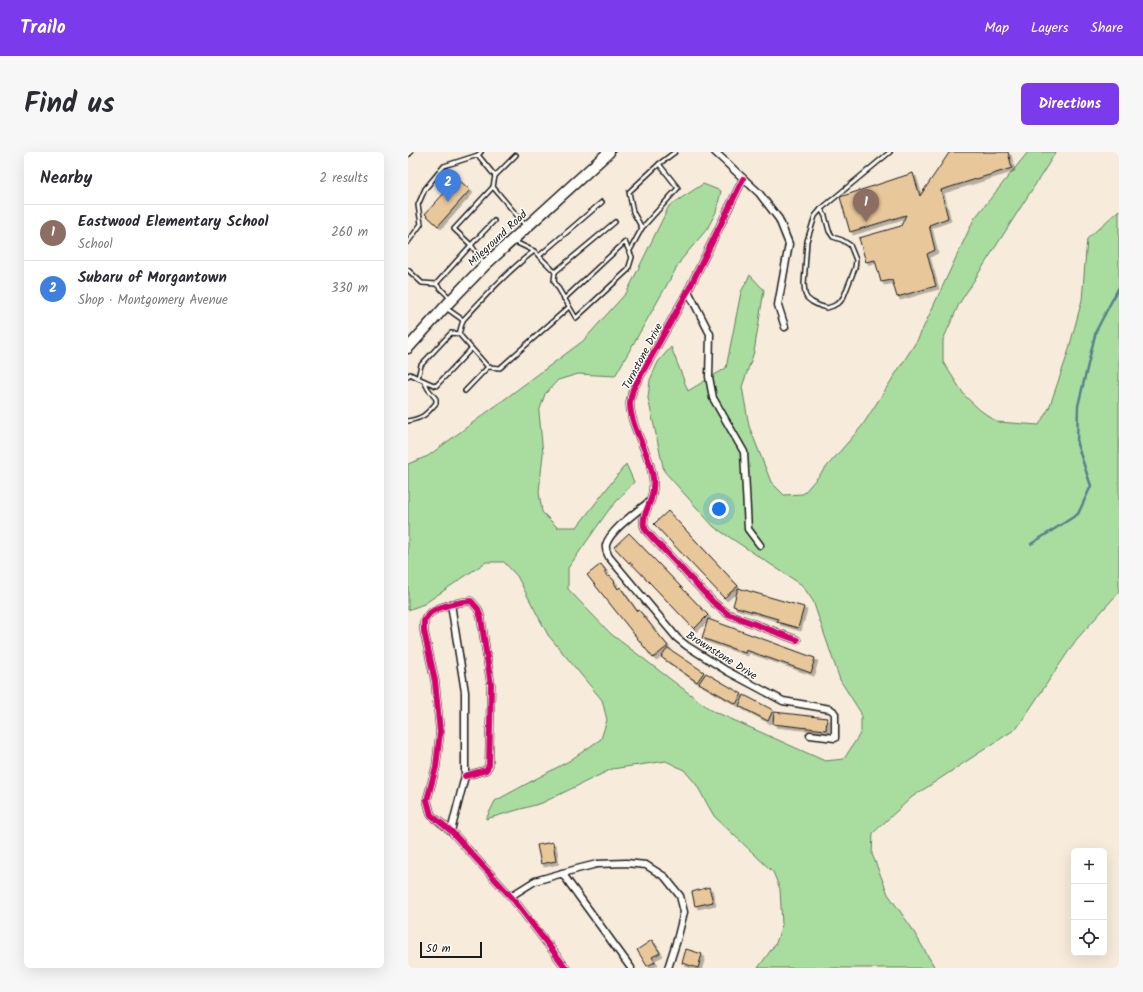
<!DOCTYPE html>
<meta charset="utf-8">
<style>
:root{--surface:#fff;--page:#f7f7f7;--text:#2b2b33;--muted:#7c7c81;--line:#e1e1e2;--accent:#7c3aed}
body{margin:0;font-family:Kalam,sans-serif;background:var(--page);color:var(--text)}
.controls{position:absolute;right:12px;bottom:12px;display:grid;overflow:hidden;border-radius:6px;box-shadow:0 4px 16px #0002}
.controls button{width:36px;height:36px;display:grid;place-items:center;padding:0;border:0;border-bottom:1px solid var(--line);background:var(--surface);color:var(--text);font:20px sans-serif}
.scale{position:absolute;left:12px;bottom:10px;width:62px;box-sizing:border-box;padding-left:4px;border:2px solid #1c1c1c;border-top:0;font-size:11px;line-height:14px;white-space:nowrap;color:#1c1c1c;-webkit-text-stroke:3px #fdfcf7;paint-order:stroke}
.you{position:absolute;left:311px;top:357px;width:14px;height:14px;margin:-10px;border:3px solid #fff;border-radius:50%;background:#1a73e8;box-shadow:0 0 0 6px #1a73e833}
.badge{display:grid;place-items:center;width:26px;height:26px;border-radius:50%;background:var(--accent);color:#fff;font-size:13px;font-weight:700}
.pin{position:absolute;translate:-50% -33px;filter:drop-shadow(0 1px 2px #0008)}
.pin::after{content:'';position:absolute;top:21px;width:14px;height:12px;background:inherit;clip-path:polygon(0 0,100% 0,50% 100%)}
.list{margin:0;padding:0;list-style:none}
h2{display:flex;justify-content:space-between;align-items:center;height:52px;margin:0;padding:0 16px;font-size:17px}
h2 small{font-size:13px;font-weight:400;color:var(--muted)}
.list li{display:grid;grid-template-columns:26px 1fr auto;gap:12px;align-items:center;box-sizing:border-box;height:56px;padding:0 16px;border-top:1px solid var(--line)}
.list b{display:block;font-size:15px;white-space:nowrap}
.list p{margin:0;font-size:13px;white-space:nowrap;color:var(--muted)}
.list em{font-size:13px;font-style:normal;color:var(--muted)}
.icon{flex:none;width:22px;height:22px;fill:none;stroke:currentColor;stroke-width:2;stroke-linecap:round;stroke-linejoin:round}
.map{position:relative;flex:none;width:711px;height:816px;overflow:hidden;border-radius:6px}
header{display:flex;align-items:center;gap:24px;box-sizing:border-box;height:56px;padding:0 20px;background:var(--accent);color:#fff}
header strong{font-size:19px}
nav{display:flex;gap:22px;margin-inline-start:auto;font-size:14px}
.intro{display:flex;align-items:center;justify-content:space-between;box-sizing:border-box;height:96px;padding:0 24px}
h1{margin:0;font-size:28px}
.button{padding:10px 18px;border-radius:6px;background:var(--accent);color:#fff;font-size:14px;font-weight:700}
main{display:flex;gap:24px;padding:0 24px}
aside{flex:1;background:var(--surface);border-radius:6px;box-shadow:0 4px 16px #0002}
.map>svg:first-child{display:block}
</style>
<header>
<strong>Trailo</strong>
<nav><a>Map</a><a>Layers</a><a>Share</a></nav>
</header>
<div class="intro"><h1>Find us</h1><a class="button">Directions</a></div>
<main>
<aside>
<h2>Nearby<small>2 results</small></h2>
<ul class="list">
<li><span class="badge" style="background:#8d6e63">1</span><div><b>Eastwood Elementary School</b><p>School</p></div><em>260 m</em></li>
<li><span class="badge" style="background:#3f7fe0">2</span><div><b>Subaru of Morgantown</b><p>Shop · Montgomery Avenue</p></div><em>330 m</em></li>
</ul>
</aside>
<div class="map">
<svg width="711" height="816" viewBox="0 0 711 816">
<defs>
<filter id="shadow"><feDropShadow dx="3" dy="3" stdDeviation="0" flood-color="#0004"/></filter>
</defs>
<rect width="100%" height="100%" fill="#f7ecdb"/>
<filter id="ink" filterUnits="userSpaceOnUse"><feTurbulence type="fractalNoise" baseFrequency=".025" numOctaves="2"/><feDisplacementMap in="SourceGraphic" scale="8" xChannelSelector="R" yChannelSelector="G"/><feConvolveMatrix kernelMatrix="1 2 1 2 8 2 1 2 1" color-interpolation-filters="sRGB"/></filter>
<g filter="url(#ink)">
<path fill="#a9dd9f" stroke="#627c5e" d="M620,0h28l-97,152 -16,36v22l22,34 15,14 17,12 42,3 10,-17 18,-52 15,-56 5,-61 32,-29v382l-43,48 -59,88 -105,69 -39,36 -1,21 16,40 23,33 24,41h-177l18,-25 6,-18 -2,-36 -7,-17 -59,-56 -18,-32 -12,-14 -18,-9 -54,8 -70,34 -56,16 9,-18 74,-40 32,-22 6,-19 -5,-20 -54,-65 -31,-59 -13,-14h-18l-62,42 -16,6v-146l20,-8 155,-115 44,-49 42,-86 34,-22 18,7 -5,21 -9,17 -26,31 -66,116 -37,-2 -20,6 -13,14 -6,18 4,42 -4,38 3,20 15,15h20l49,-63 8,18 -26,29 -40,57v21l43,45 100,76 114,51 19,-2 17,-27v-19l-21,-33 -27,-79 -11,-16 -88,-58 -50,-56 -16,-73 2,-18 8,-18 13,-15 17,44 38,-23 15,-76 9,-17 14,15 -10,62 -12,35 7,39 22,56 13,13 19,-1 59,-68 56,-87 56,-120z"/>
<g fill="none" stroke-linecap="round" stroke-linejoin="round">
<path stroke="#54828c" stroke-width="2.5" d="M623,392l47,-30 13,-28 -14,-42 1,-38 18,-75 23,-44"/>
</g>
<g fill="#e8c89b" stroke="#1c1c1c" filter="url(#shadow)">
<path d="M543,0h57l4,16 -71,22 7,28 -19,7 6,25 -8,4 9,32 -39,11 -5,-17 -11,2 -6,-22 -9,2 -7,-24 42,-12 5,-11 -56,17 -10,-35 73,-24 7,23 29,-43z"/>
<path d="M38,16l24,22 -32,36 -13,-12 22,-24 -12,-10z"/>
<path d="M260,359l70,75 -14,12 -70,-74z"/>
<path d="M221,381l79,82 -14,14 -64,-67 -1,1 -15,-16z"/>
<path d="M193,412l5,7 -2,1 4,5 2,-1 5,6 -1,1 4,6 2,-2 17,24 2,-1 19,24 10,12 -15,12 -66,-83z"/>
<path d="M330,436l66,19 -6,21 -21,-6 1,-3 -45,-13z"/>
<path d="M300,467l107,39 -3,10h1l-2,5 -65,-23 -1,3 -43,-15z"/>
<path d="M260,496l36,24 -7,10 -36,-25z"/>
<path d="M298,521l36,21 -6,10 -37,-21z"/>
<path d="M336,543l29,15 -5,11 -29,-15z"/>
<path d="M366,560l53,6 -1,12 -53,-6z"/>
<path d="M145,690l3,19 -15,3 -4,-19z"/>
<path d="M301,735l4,15 -18,4 -3,-14z"/>
<path d="M244,788l8,13 -8,4 3,5 -8,4 -10,-16z"/>
<path d="M278,797l16,5 -4,14 -16,-5z"/>
</g>
<g fill="none" stroke-linecap="round" stroke-linejoin="round">
<g stroke="#1c1c1c" stroke-width="6">
<g id="service">
<path d="M73,0l-3,3 17,21"/>
<path d="M251,12l16,-12"/>
<path d="M85,35l2,-11 21,-21"/>
<path d="M413,57l4,7 4,15 4,6 9,3 8,5 6,15 -1,8 -11,28 -4,6 -7,4 -6,2 -7,-2 -8,-4 -5,-4 -2,-4 -1,-10 3,-43 8,-25z"/>
<path d="M413,57l69,-57"/>
<path d="M105,89l21,10 21,21 60,-50"/>
<path d="M0,90l13,-18 -3,-19 7,-16 19,-23 34,-11"/>
<path d="M221,100l13,-24 -9,-16 -4,-20 30,-28 19,24 -36,40"/>
<path d="M131,104l63,-54"/>
<path d="M76,111l-13,-18 -17,-16 39,-42 32,38"/>
<path d="M0,118l14,13 14,1"/>
<path d="M147,120l-1,9 22,37 52,-48 4,-13 -7,-15 -61,57"/>
<path d="M43,147l-15,-15 35,-39 23,-24"/>
<path d="M38,156l17,12 -4,14 29,33 12,1 69,-61"/>
<path d="M55,168c23,-25 45,-49 71,-69"/>
<path d="M51,182l-8,-1 -30,32 -3,13 18,8 35,-37"/>
<path d="M0,224l2,-2 8,4"/>
<path d="M57,239l23,-24"/>
<path d="M0,269c15,-3 18,-6 28,-18v-4l-8,-10 -4,-8"/>
</g>
</g>
<g stroke="#1c1c1c" stroke-width="9">
<g id="minor">
<path d="M307,0l44,41 20,26 10,25 -11,61 7,22"/>
<path d="M0,1l1,-1"/>
<path d="M335,27l-55,112 -55,98c-1,5 -3,10 -3,15 1,26 20,48 23,74 1,7 0,14 -2,21 -3,9 -9,18 -7,27 1,3 3,6 5,8l64,68 15,12 69,26"/>
<path d="M280,139l22,43 -1,43 4,21 31,54 4,77 12,16"/>
<path d="M242,349c-12,10 -40,29 -44,44 -1,5 1,8 3,12l68,81 10,8 40,25 56,30 47,8 3,2 2,3v24l-25,-3"/>
<path d="M43,452l14,88v84l-14,55"/>
<path d="M57,624l21,-6 3,-5 2,-80 -10,-67 -3,-9 -7,-8c-12,1 -32,5 -41,12 -2,2 -4,5 -6,8v10l11,50 5,51 -4,35 -9,33 4,15 20,16 62,68 53,69"/>
<path d="M154,721l69,95"/>
<path d="M103,744l24,-15 42,-12 20,-5 29,-1 20,2 19,12 15,19 4,16 -7,28 -9,28"/>
</g>
</g>
<g stroke="#1c1c1c" stroke-width="13">
<path id="primary" d="M0,196l44,-49 33,-34 124,-113"/>
</g>
<use href="#service" stroke="#fdfcf7" stroke-width="3"/>
<use href="#minor" stroke="#fdfcf7" stroke-width="6"/>
<use href="#primary" stroke="#fdfcf7" stroke-width="10"/>
<g stroke="#fdfcf7" stroke-width="8">
<g id="cycleway">
<path d="M335,27l-55,112 -55,98c-1,5 -3,10 -3,15 1,26 20,48 23,74 1,7 0,14 -2,21 -3,9 -9,18 -7,27 1,3 3,6 5,8l64,68 15,12 69,26"/>
<path d="M57,624l21,-6 3,-5 2,-80 -10,-67 -3,-9 -7,-8c-12,1 -32,5 -41,12 -2,2 -4,5 -6,8v10l11,50 5,51 -4,35 -9,33 4,15 20,16 62,68 53,69"/>
</g>
</g>
<use href="#cycleway" stroke="#d6006c" stroke-width="6"/>
</g>
</g>
<g text-anchor="middle" stroke-width="3" stroke-linejoin="round" paint-order="stroke">
<g font-size="11" fill="#1c1c1c" stroke="#fdfcf7">
<text transform="translate(89 86) rotate(-43)" y="4">Mileground Road</text>
<text transform="translate(234 204) rotate(-62)" y="4">Turnstone Drive</text>
<text transform="translate(314 503) rotate(32)" y="4">Brownstone Drive</text>
</g>
</g>
</svg>
<div class="controls">
<button>+</button>
<button>−</button>
<button><svg class="icon" aria-label="locate" viewBox="0 0 24 24"><circle cx="12" cy="12" r="6"/><path d="M12 2v4M12 18v4M2 12h4M18 12h4"/></svg></button>
</div>
<div class="scale">50 m</div>
<div class="you"></div>
<div class="pin badge" style="left:458px;top:70px;background:#8d6e63">1</div>
<div class="pin badge" style="left:40px;top:50px;background:#3f7fe0">2</div>
</div>
</main>
